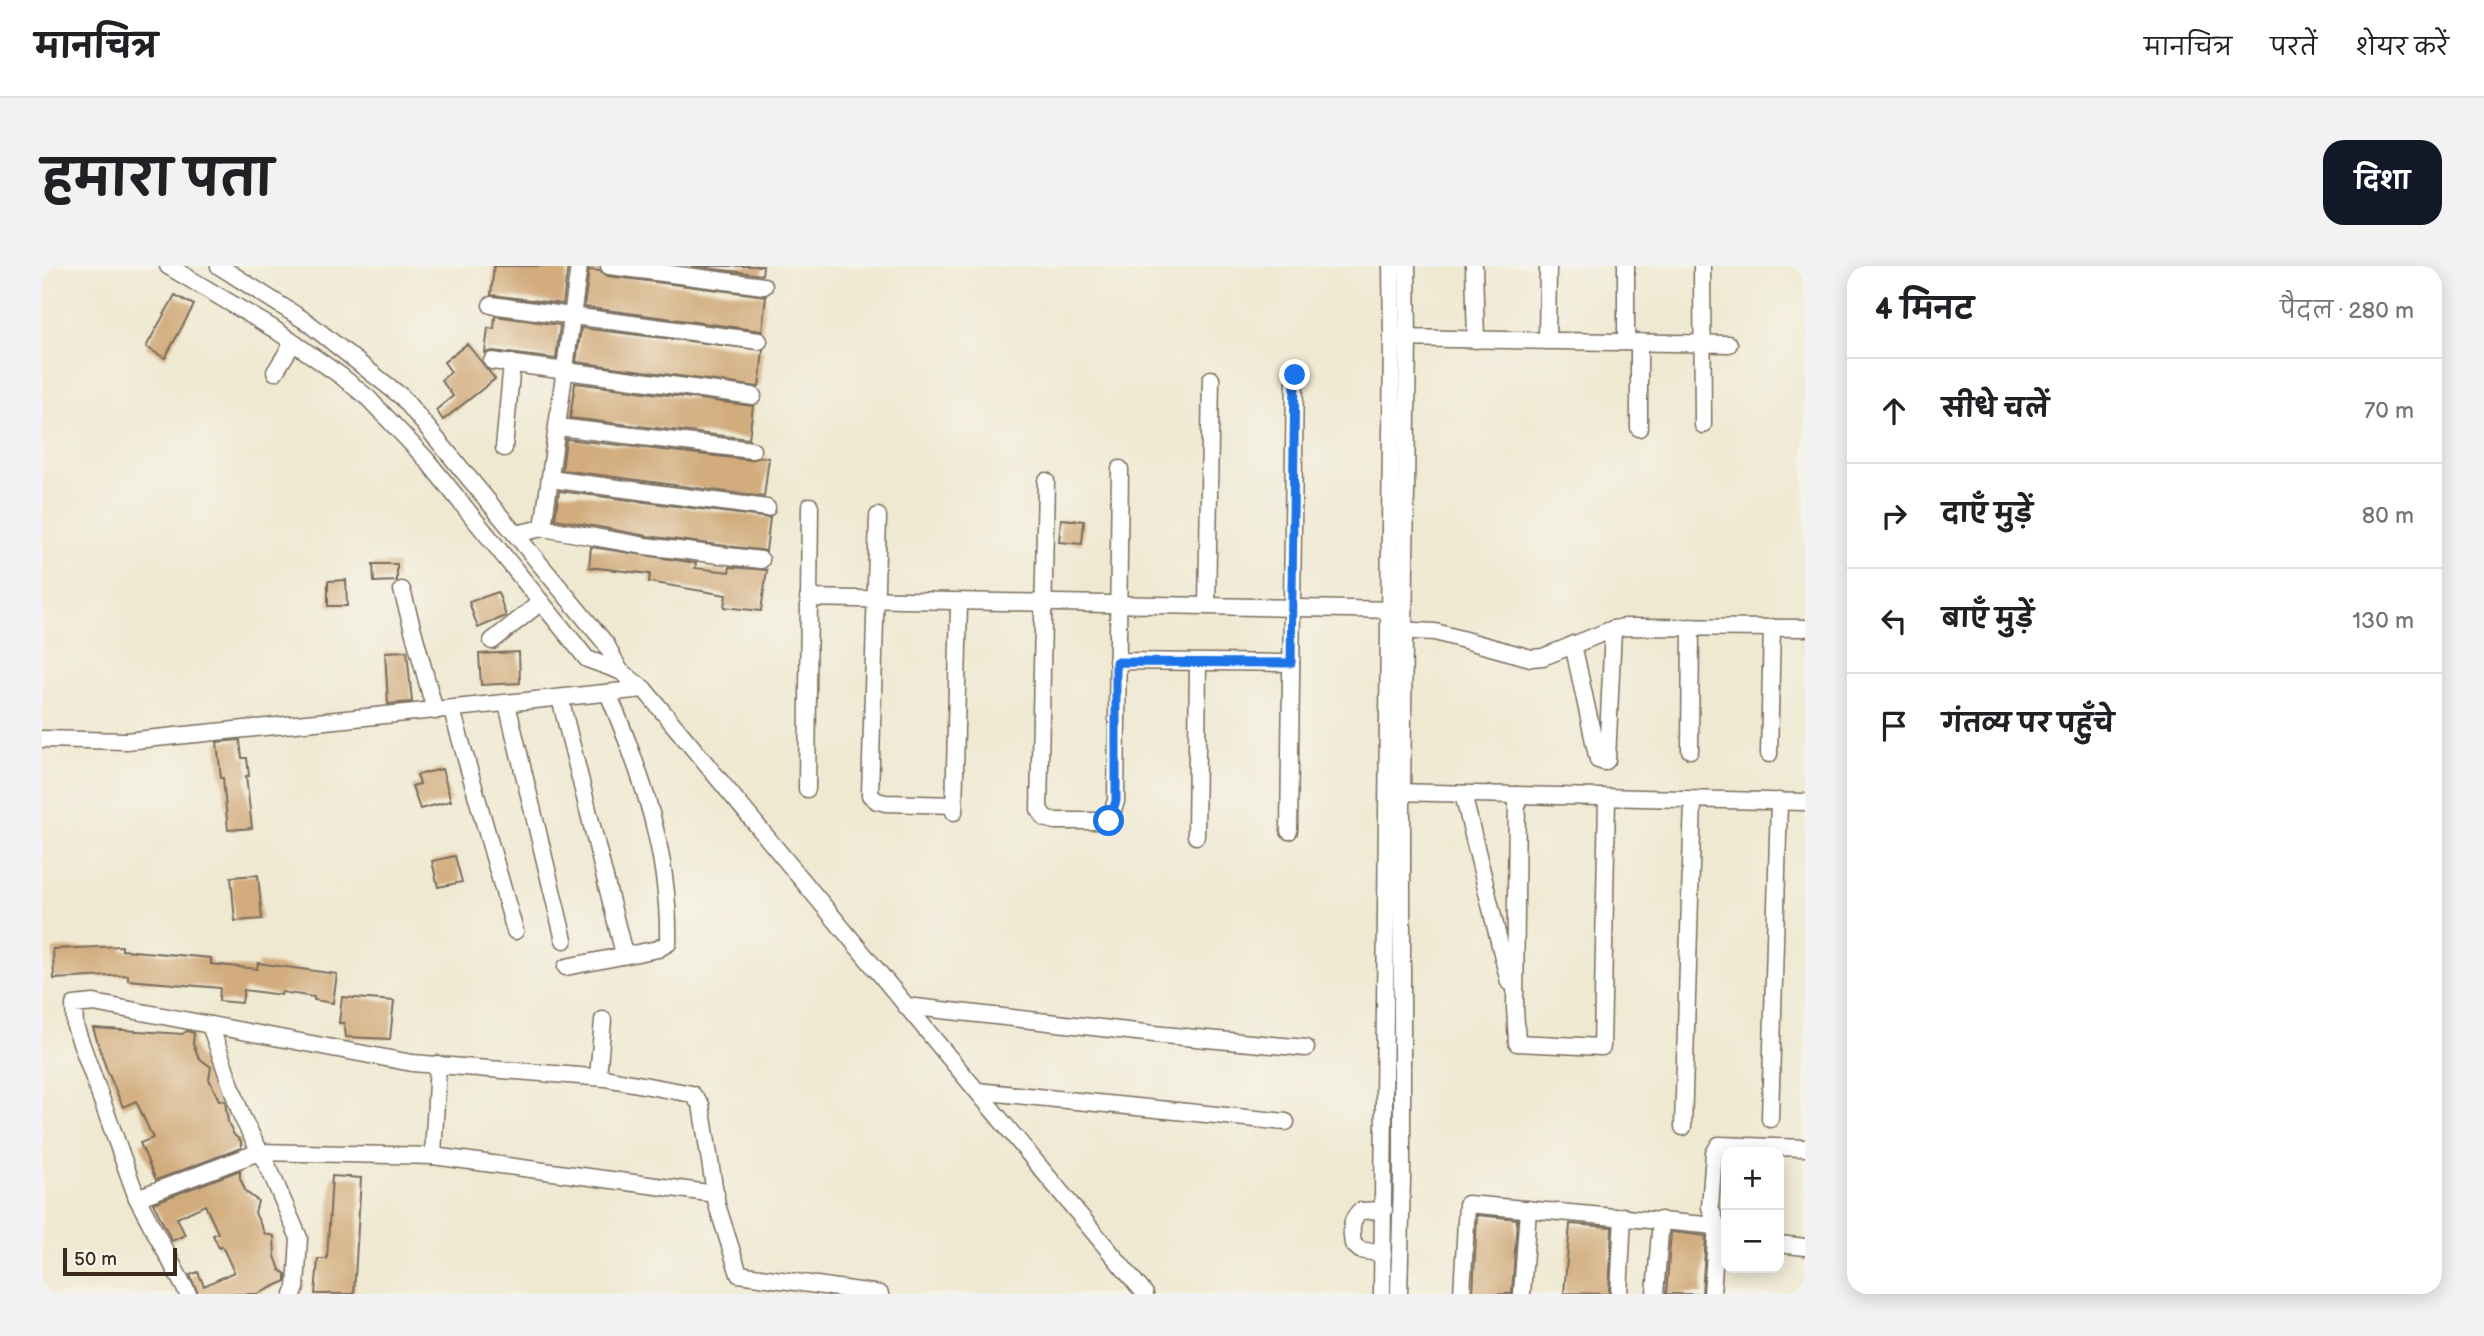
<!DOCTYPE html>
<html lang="hi">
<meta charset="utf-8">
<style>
:root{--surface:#fff;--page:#f2f2f2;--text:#202124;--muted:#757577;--line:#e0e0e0;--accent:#111827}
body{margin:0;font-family:"Balsamiq Sans","Playpen Sans Deva",sans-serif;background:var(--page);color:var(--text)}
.controls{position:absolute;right:21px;bottom:21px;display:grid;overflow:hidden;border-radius:14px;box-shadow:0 4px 18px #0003}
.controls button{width:63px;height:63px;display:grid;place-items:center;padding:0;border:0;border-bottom:2px solid var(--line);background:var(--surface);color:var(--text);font:35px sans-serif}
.scale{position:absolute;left:21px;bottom:18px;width:114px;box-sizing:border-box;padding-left:7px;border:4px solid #3b2a1e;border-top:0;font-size:19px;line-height:24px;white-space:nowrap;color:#3b2a1e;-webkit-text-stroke:5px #f7f3e8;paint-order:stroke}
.stop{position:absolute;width:21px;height:21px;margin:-16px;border:5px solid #1a73e8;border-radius:50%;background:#fff}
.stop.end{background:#1a73e8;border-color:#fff;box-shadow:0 2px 7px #0008}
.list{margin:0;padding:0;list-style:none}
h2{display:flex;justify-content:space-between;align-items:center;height:91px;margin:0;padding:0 28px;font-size:30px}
h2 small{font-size:23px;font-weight:400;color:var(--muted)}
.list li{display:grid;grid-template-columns:46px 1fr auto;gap:21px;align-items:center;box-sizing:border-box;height:105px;padding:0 28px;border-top:2px solid var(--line)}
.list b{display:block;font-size:26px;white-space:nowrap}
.list em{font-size:23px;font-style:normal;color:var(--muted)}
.icon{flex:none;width:38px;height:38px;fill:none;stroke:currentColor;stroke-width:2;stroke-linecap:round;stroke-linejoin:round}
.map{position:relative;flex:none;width:1763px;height:1028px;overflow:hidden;border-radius:21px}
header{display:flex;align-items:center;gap:42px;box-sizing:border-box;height:98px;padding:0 35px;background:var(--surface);border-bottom:2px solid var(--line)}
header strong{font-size:33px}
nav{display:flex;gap:38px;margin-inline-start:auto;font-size:24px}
.intro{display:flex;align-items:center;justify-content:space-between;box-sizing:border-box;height:168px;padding:0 42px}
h1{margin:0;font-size:49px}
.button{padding:18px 32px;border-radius:21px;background:var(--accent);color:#fff;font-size:24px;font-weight:700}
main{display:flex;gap:42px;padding:0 42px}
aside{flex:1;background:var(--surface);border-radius:21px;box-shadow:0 4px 18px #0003}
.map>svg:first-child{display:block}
</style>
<header>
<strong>मानचित्र</strong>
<nav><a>मानचित्र</a><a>परतें</a><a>शेयर करें</a></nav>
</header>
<div class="intro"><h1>हमारा पता</h1><a class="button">दिशा</a></div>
<main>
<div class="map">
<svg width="1763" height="1028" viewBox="0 0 1763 1028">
<rect width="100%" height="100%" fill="#f7f3e8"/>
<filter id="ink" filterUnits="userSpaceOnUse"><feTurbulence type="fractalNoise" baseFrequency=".0143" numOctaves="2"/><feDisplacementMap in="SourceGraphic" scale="14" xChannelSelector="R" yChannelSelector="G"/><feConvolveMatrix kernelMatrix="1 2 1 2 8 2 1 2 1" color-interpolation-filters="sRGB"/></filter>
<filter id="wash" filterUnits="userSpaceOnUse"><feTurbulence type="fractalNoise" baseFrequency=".00686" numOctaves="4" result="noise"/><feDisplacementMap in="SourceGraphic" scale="28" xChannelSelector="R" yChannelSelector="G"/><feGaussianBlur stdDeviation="1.57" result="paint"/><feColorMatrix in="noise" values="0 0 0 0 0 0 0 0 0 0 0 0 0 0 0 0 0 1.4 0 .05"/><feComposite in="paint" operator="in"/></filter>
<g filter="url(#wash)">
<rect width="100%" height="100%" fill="#efe9d2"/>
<g id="blocks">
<g fill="#d2ac7d">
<path d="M452,0h74l-5,38 -72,-9z"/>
<path d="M649,0h72l-1,9z"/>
<path d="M547,4l11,1 8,5 158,20 -4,35 -178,-24z"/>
<path d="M133,29l19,10 -29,53 -19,-11z"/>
<path d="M453,50l65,9 -4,34 -63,-8 -8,2 3,-25 6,1z"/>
<path d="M539,62l182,22 -4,37 -183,-25z"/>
<path d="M425,78l28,35 -52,41 -7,-10 17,-14 -12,-16 10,-8 -7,-10z"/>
<path d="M533,117l178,23 -4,33 -179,-21z"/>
<path d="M524,173l185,21 9,-3 9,1 -5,39 -202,-27z"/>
<path d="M517,225l211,27 -4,33 -119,-15 -92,-17z"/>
<path d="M1019,253l23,2 -2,23 -23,-2z"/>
<path d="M549,281l105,16 -1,5 34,4 1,-5 37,3 -6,41 -37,-4 2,-12 -77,-13 1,-8 -61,-7z"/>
<path d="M331,298h24v17l-23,1z"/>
<path d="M304,314l1,26h-19v-25z"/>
<path d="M456,326l8,24 -28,12 -9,-26z"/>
<path d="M365,385l5,51 -24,2 -3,-52z"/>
<path d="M477,386l1,31 -39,2 -2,-31z"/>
<path d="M198,474l2,18h5l2,18h-3l6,52 -24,2 -5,-52h-2l-4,-36z"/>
<path d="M400,503l9,32 -31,8 -8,-23 8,-2 -3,-9z"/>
<path d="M413,590l7,26 -24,5 -6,-26z"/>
<path d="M216,609l4,44 -27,2 -4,-44z"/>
<path d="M80,680v4l89,8v6l46,5 1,-6 79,11 -4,29 -19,-3v-3l-32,-5 -1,3 -37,-5 -2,13 -23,-2 1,-13 -92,-8v-5l-74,4 -1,-30z"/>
<path d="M300,731l52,4 -4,38 -44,-2 -2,-14h-5z"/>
<path d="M51,762l89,6 5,-3 7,2 -1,11 6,14 12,9 -2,12 10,21 6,1 3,21 6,13 7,6v7l-85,32 -16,-37 13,-5 -17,-37 -13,6 -17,-39z"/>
<path d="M198,904v8l6,14 12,9 -3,12 10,21 9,2 1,20 5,14 6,4v7l-29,13h-59l-8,-19 8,-3 6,14 30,-14 -12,-26 -3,2 -6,-13 5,-2 -13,-28 -28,13 8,17 -13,6 -19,-38z"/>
<path d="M290,910l29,2 -7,116h-39l3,-35h9z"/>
<path d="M1435,949l40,4 -5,75h-39z"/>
<path d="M1528,958l42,3 -3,67 -45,-1z"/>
<path d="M1629,966l35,4 -4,58h-36z"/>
</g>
</g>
</g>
<g filter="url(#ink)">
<use href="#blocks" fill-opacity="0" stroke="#7a6d5d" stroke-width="2"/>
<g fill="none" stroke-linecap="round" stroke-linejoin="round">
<g stroke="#7a6d5d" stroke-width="19">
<g id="minor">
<path d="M126,0l106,63 67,47 27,22 57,60 162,201 33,12 24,18 501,605"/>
<path d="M177,0l88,56 95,75 204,247 14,27"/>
<path d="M567,0l155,20"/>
<path d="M1432,0l2,74"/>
<path d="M1584,0v76"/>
<path d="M1660,0l1,159"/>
<path d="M449,39l268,36"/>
<path d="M1357,72l330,6"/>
<path d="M1505,75l1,-75"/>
<path d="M1597,76v86"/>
<path d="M450,95l261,35"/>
<path d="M233,106l18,-29"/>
<path d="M516,161l194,23"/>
<path d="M462,182l8,-85"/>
<path d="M508,213l217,29"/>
<path d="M1004,215l-7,328 6,9 10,3h54l7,-20 4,-332"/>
<path d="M836,250l-8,279 7,6 9,2 68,2"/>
<path d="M501,262l36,-262"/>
<path d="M473,268l28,-6 102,18 116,14"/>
<path d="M360,324l33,121"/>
<path d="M766,332l589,12"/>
<path d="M1165,339l4,-226"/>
<path d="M1353,364l40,2 96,26 12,-1 70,-28 12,-2 180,1"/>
<path d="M450,375l49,-39"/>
<path d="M1531,378l25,116 6,2 3,-2 6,-131"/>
<path d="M1075,395l174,2"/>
<path d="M518,432l64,256"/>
<path d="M465,438l57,236"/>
<path d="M410,444l63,221"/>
<path d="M0,473l84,2 518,-52"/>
<path d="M1648,484l1,-123"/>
<path d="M1727,488l3,-127"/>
<path d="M765,523l3,-283"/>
<path d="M1353,526l410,10"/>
<path d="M1421,528l46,188"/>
<path d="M1475,529l-2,212 2,36 85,4 5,-248"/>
<path d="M912,546l5,-210"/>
<path d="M1247,565l6,-456"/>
<path d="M1154,570l2,-173"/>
<path d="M524,701l92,-18 10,-6c2,-89 -26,-169 -60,-250"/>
<path d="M864,740l257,29 143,13"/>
<path d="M168,759l32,92 29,56 28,65 -3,50 -3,6"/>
<path d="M556,811l5,-57"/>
<path d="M935,825l309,31"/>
<path d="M1728,853l9,-318"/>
<path d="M1641,861l10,-327"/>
<path d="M391,890l5,-92"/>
<path d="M95,932l122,-46 174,4 283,38"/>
<path d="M1737,978l26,3"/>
<path d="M1341,988l-23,-4 -7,-6c-2,-13 -3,-24 7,-33l24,-1"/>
<path d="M146,1028l-51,-96 -62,-172 -1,-21 20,-2 318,60 193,15 87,16 9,11 16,100 22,69 141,20"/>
<path d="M1340,1028l10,-956 -1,-72"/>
<path d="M1357,1028l3,-115v-387l6,-454 -1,-72"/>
<path d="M1420,1028l5,-90 250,22 -7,-19 4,-54 5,-8 86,3"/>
<path d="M1480,1028l6,-85"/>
<path d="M1577,1028l4,-78"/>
<path d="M1613,1028l6,-74"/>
<path d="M1670,1028l5,-68 8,4"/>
</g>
</g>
<use href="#minor" stroke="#fff" stroke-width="16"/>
</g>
</g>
<g fill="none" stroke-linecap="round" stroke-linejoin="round" filter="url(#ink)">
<path stroke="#1a73e8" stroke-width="9" d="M1067,555l7,-20v-139l175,1 4,-288"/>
</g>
</svg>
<div class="controls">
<button>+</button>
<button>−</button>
</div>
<div class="scale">50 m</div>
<div class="stop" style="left:1067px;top:555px"></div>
<div class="stop end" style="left:1253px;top:109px"></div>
</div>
<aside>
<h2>4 मिनट<small>पैदल · 280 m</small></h2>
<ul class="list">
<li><svg class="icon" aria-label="ahead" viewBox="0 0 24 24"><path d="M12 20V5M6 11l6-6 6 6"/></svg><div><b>सीधे चलें</b></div><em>70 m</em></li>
<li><svg class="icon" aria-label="right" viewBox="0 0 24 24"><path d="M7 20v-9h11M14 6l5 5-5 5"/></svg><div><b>दाएँ मुड़ें</b></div><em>80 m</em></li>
<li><svg class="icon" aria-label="left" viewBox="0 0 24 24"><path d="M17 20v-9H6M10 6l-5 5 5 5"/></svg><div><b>बाएँ मुड़ें</b></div><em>130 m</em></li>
<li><svg class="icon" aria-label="arrive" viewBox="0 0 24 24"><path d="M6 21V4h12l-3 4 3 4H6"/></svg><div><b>गंतव्य पर पहुँचे</b></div></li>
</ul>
</aside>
</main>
